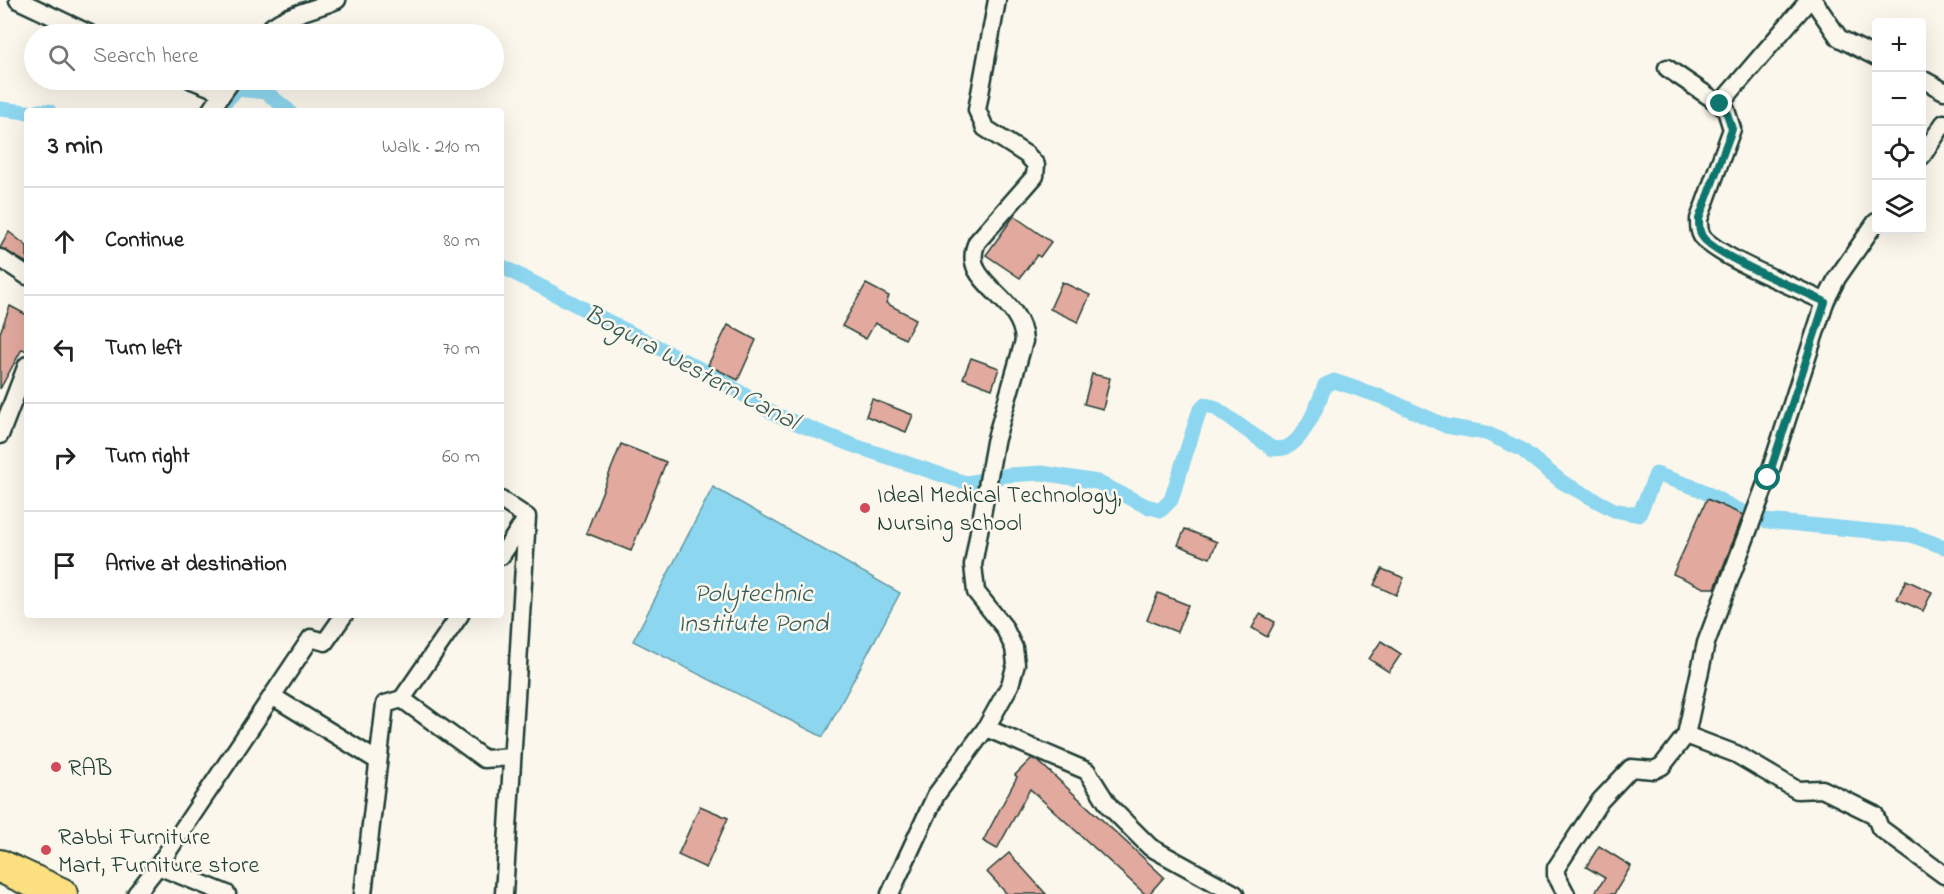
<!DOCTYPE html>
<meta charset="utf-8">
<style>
:root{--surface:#fff;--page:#f2f2f2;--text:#222;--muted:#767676;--line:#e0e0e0}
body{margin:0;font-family:"Indie Flower",sans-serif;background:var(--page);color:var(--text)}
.controls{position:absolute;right:18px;top:18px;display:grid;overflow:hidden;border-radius:6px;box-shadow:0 6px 24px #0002}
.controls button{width:54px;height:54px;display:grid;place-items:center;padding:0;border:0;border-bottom:2px solid var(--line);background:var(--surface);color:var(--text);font:30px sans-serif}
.stop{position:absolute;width:18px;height:18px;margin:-14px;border:4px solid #0f766e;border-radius:50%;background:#fff}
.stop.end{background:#0f766e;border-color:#fff;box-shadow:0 2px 6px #0008}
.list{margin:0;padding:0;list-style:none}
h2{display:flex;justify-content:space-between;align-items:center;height:78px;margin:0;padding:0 24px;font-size:26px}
h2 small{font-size:20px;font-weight:400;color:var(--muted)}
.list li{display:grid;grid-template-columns:39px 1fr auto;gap:18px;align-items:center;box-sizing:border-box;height:108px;padding:0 24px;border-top:2px solid var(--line)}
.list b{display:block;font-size:22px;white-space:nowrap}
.list em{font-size:20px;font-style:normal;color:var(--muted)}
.icon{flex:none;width:33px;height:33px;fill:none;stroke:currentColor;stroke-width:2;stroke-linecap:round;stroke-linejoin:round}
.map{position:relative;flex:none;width:1944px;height:894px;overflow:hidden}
.search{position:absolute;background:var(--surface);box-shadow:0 6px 24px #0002;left:24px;top:24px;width:480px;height:66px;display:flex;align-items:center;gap:15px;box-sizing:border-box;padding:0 21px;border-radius:33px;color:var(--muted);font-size:22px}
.panel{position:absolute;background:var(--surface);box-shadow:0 6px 24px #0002;left:24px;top:108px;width:480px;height:510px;border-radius:6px}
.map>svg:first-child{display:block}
</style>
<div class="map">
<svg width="1944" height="894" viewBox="0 0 1944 894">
<rect width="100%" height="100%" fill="#fbf7ec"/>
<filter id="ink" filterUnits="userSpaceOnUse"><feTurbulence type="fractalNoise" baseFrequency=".0167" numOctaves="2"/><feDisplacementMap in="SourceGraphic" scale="12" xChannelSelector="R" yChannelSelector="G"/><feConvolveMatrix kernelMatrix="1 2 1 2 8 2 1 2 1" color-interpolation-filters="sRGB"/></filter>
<g filter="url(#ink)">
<path fill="#8dd6ef" stroke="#6199a4" stroke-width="1.5" d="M713,487l187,106 -77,144 -190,-96z"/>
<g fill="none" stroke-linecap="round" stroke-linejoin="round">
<g stroke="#8dd6ef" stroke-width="15">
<path d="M220,107l17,-18 29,3 23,19"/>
<path d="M0,109l27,3"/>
<path d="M39,111h10"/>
<path d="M501,266l218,113 57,36 76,30 114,38 42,-8 34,-2 55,9 49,24 15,4 10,-10 28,-88 6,-7 9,2 59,42c4,-1 11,0 14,-2 18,-8 32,-45 38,-62l9,-4 48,16 64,29 40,7 35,16 41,33 52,28 25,5 17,-41 43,15 37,20 31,12 144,14 33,12"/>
</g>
</g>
<g fill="#e2a99e" stroke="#1f3d34" stroke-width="1.5">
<path d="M1014,216l37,26 -11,15 -3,-2 -17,23 -34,-23z"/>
<path d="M9,232l18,14v17l-27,-15z"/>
<path d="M1062,282l28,13 -12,27 -28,-13z"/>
<path d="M866,284l23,12 -3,7 30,16 -11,20 -30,-16 -9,16 -24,-13z"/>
<path d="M10,306l17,9v36l-5,-2 -22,40v-56z"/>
<path d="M728,325l28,15 -18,40 -30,-15z"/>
<path d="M971,358l28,10 -7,21 -29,-11z"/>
<path d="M1092,374l18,4 -7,31 -19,-5z"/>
<path d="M872,399l41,16 -7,17 -40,-16z"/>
<path d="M621,444l45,18 -35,89 -45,-18z"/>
<path d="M1707,499l36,16 -28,73h-11l-31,-14z"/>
<path d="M1185,529l32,13 -7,16 -32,-13z"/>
<path d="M1382,569l22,9 -8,17 -22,-10z"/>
<path d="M1906,580l26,12 -9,19 -26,-12z"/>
<path d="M1158,593l30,12 -11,27 -30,-12z"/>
<path d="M1260,614l15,8 -8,15 -15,-9z"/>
<path d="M1381,641l20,13 -12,18 -20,-13z"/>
<path d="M1031,759l7,2 126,116 -15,17h-4l-115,-105 -33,60 -14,-8 34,-64 -2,-2z"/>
<path d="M700,806l28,12 -22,50 -28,-13z"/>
<path d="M1599,846l32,20 -17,28h-20l11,-16 -19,-11z"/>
<path d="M1009,853l37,41h-39l-20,-22z"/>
</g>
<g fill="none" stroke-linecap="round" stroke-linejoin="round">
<g stroke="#1f3d34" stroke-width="21">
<g id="street">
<path d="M18,0l72,34"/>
<path d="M1813,0l26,38 37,19"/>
<path d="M265,34c12,-18 52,-25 72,-34"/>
<path d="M1667,68l53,36 6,6 6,19 -33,90c0,8 0,15 6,21 24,22 89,46 120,62"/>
<path d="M1922,79l22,12"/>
<path d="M192,80l30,12"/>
<path d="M1720,104l89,-104"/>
<path d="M210,111l22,-31"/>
<path d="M1922,156l22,-33"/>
<path d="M0,258l27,18"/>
<path d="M0,435l27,-70"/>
<path d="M501,500l26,17 -23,377"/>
<path d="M501,556l25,-37"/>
<path d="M460,615l-58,84 82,60 28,-2"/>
<path d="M272,696l106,65"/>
<path d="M986,728l101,43 22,35 41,41 85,47"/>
<path d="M1686,735l50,19 61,36 25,-1 53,26 5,13 64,47"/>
<path d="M158,866l69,28"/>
<path d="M136,894l22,-28 153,-228 14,4 19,-27"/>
<path d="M363,894l22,-190 17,-5"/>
<path d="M890,894l46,-99 50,-67 24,-43 6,-21 -2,-16 -10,-21 -28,-35 -3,-27 22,-123 29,-101c-2,-47 -66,-57 -47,-99l58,-66 1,-11 -9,-10 -42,-27 -8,-18 20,-110"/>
<path d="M1566,894l-10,-19v-7l44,-67 31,-33 23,2 8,-4 24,-31 20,-92 62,-165 57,-176 12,-24 39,-56"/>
</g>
</g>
<g stroke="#1f3d34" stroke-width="36">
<path id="highway" d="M0,866l61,28"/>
</g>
<use href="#street" stroke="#fbf7ec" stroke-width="16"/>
<use href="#highway" stroke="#fce080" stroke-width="32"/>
</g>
</g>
<g fill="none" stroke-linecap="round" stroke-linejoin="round" filter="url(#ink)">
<path stroke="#0f766e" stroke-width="8" d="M1720,104l6,6 6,19 -33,90c0,8 0,15 6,21 24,22 88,46 120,62l-57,176"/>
</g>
<g fill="#d1495b" stroke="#fbf7ec" stroke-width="2">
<circle cx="865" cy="508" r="6"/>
<circle cx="56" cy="767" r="6"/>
<circle cx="46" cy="850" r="6"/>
</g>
<g text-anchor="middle" stroke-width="5" stroke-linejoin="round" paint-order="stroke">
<g font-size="24" fill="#1f3d34" stroke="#fbf7ec" text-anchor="start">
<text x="877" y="502">Ideal Medical Technology,<tspan x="877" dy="28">Nursing school</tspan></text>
<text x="68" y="775">RAB</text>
<text x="58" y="844">Rabbi Furniture<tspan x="58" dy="28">Mart, Furniture store</tspan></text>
</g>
<g font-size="26" font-style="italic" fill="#355c59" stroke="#fbf7ec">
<text transform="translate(692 366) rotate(28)" y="9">Bogura Western Canal</text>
<text x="753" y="601">Polytechnic<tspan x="753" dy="30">Institute Pond</tspan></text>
</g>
</g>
</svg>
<div class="controls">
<button>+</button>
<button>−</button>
<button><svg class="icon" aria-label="locate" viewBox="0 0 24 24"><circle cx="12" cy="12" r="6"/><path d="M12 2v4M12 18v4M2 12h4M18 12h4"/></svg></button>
<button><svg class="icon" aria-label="layers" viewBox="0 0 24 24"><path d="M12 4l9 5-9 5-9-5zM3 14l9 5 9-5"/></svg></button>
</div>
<div class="stop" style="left:1768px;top:478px"></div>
<div class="stop end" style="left:1720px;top:104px"></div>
<div class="search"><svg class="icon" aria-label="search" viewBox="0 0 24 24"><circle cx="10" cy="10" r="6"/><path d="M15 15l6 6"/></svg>Search here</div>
<section class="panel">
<h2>3 min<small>Walk · 210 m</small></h2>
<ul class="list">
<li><svg class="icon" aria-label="ahead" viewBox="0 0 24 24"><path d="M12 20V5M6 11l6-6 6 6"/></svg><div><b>Continue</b></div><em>80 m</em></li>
<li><svg class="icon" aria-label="left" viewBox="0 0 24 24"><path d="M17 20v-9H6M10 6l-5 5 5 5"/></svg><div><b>Turn left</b></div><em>70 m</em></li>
<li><svg class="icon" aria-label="right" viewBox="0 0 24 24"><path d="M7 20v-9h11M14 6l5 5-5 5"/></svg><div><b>Turn right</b></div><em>60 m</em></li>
<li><svg class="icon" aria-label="arrive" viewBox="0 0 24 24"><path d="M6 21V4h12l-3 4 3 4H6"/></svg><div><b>Arrive at destination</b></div></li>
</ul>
</section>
</div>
